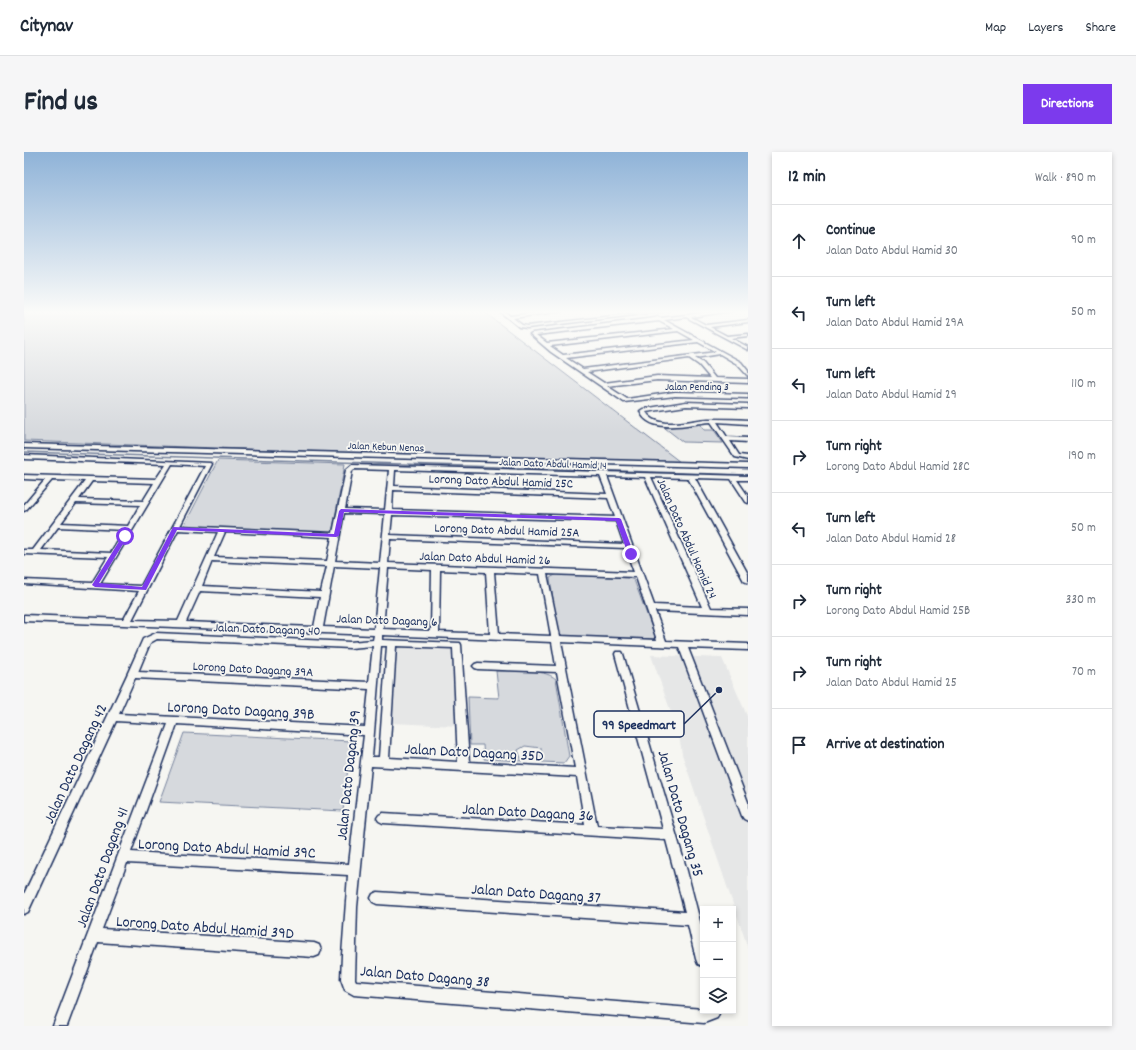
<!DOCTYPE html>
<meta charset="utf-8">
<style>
:root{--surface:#fff;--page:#f6f6f7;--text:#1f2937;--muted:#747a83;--line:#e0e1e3;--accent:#7c3aed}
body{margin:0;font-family:Dekko,sans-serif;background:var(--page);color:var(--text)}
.controls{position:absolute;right:12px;bottom:12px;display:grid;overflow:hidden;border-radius:0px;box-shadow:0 2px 6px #0003}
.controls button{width:36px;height:36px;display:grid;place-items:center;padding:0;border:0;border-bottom:1px solid var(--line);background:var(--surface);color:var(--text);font:20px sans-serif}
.stop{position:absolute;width:12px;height:12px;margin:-9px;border:3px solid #7c3aed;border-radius:50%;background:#fff}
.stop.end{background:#7c3aed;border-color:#fff;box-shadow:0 1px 4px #0008}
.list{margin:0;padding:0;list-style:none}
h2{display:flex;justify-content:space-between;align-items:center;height:52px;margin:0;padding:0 16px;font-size:17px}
h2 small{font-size:13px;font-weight:400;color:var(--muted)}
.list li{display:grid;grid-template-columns:26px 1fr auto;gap:12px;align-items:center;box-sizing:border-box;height:72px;padding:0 16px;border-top:1px solid var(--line)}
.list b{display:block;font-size:15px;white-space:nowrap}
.list p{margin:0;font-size:13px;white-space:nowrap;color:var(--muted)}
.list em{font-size:13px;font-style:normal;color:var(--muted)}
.icon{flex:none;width:22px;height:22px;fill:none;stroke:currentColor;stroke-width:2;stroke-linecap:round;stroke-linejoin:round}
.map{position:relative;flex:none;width:724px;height:874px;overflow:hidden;border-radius:0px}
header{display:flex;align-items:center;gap:24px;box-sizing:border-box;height:56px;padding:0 20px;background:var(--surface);border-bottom:1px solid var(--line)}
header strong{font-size:19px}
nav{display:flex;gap:22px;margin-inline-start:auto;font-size:14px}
.intro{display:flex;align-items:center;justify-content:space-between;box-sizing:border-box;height:96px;padding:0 24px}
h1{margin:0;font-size:28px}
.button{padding:10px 18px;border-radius:0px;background:var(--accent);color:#fff;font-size:14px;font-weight:700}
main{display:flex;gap:24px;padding:0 24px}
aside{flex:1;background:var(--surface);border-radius:0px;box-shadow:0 2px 6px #0003}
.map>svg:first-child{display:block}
</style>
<header>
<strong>Citynav</strong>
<nav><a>Map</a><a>Layers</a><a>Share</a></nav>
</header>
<div class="intro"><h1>Find us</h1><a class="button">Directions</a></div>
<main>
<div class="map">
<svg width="724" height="874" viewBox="0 0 724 874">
<rect width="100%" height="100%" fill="#f6f6f2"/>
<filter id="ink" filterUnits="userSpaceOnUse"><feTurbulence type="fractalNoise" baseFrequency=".025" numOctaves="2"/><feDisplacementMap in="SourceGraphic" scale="8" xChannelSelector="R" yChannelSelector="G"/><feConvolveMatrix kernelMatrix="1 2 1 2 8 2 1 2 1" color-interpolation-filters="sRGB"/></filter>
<g filter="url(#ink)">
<g fill="#e6e7e7">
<path d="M371,493l60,2 4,79 -69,-3z"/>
<path d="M627,503l71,3 26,60v230l-66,-194 -3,-19z"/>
</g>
<g fill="#d6d9dd" stroke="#78849e">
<path d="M0,159h459l201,154 -660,-24z"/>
<path d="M676,271l4,7h10l9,13 -40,-1 -18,-14z"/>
<path d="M194,308l127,4 -13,69 -148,-7z"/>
<path d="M533,422l72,4 5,2 22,59 -91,-3 -7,-3 -8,-55z"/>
<path d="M472,519c16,0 47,-3 60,8l13,77 -5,7 -22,-1 -1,-14 -16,-2 -7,4 4,11 -38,-2 -1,-14h-13l-2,-48 31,1z"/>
<path d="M160,581l167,8 -8,70 -184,-9z"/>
</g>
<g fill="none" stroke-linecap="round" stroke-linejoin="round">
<path stroke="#717e99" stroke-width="1.5" d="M0,300l724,23"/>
<g stroke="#1b2f5e" stroke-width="3">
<g id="minor">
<path d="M475,159h5l6,5 40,-5h13l-50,7 9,7 5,1 128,-15h13l-141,17 -8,-1z"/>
<path d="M695,159h13l-41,6 15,8 42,-5v2l-38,5 17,9 21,-2v2l-17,2 17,9v3l-62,-33 -22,3 77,42 7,9v5l-11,-12 -17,-10 -25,4 8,5 12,15 33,1v4l-91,-3 -50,6 20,13 48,-7 73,2v4l-73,-2 -51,6 -73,-50 -21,-18 2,-1 123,-15 2,-1 3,1zM635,169l15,8 -127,14 -11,-8zM654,179l16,9 -131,15 -13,-9zM674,190l18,10 -133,17 -17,-11zM665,206l10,7 11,13 -53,-2 -53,7 -17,-11z"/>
<path d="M662,250l62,2v4l-62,-2 -40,6c11,19 44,8 62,7 13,0 27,0 40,1v4l-31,-2 10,15 21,1v4l-18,-1 9,14 9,1v4l-13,-3 -24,-35c-19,1 -62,14 -71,-11l3,-2z"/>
<path d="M0,292l724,20v4l-724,-20z"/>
<path d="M0,303l187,8 1,1 -32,62 153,7 13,-63 6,-5 396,11v4h-11l11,16v7l-2,-1 -15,-23 -36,-1 53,96v9l-4,-2 -56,-103 -37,-1 60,131 37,1v6l-93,-4 11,30 82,3v6l-60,-2 60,154v19l-4,-2 -2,-3 -63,-169 -118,-5 36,184 66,3 -48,-175 1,-2h6l1,2 64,217 16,62v33l-5,-2 -2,-5 -8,-34 -311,-21 -4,-2 -2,-4 2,-4 4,-2 308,20 -19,-72 -283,-17 -4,-2 -2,-3 2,-3 4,-2 202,12 -8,-48 -206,-11 -14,141 -2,72 1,2 347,28v2h17l-3,7 -13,5 -350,-28 -9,-5 -4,-11 1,-24 6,-80 -221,-12 -25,66 212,14 5,2 2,5 -2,5 -5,2 -216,-15 -31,84h-14l115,-302 -52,-3 -88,191 -4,2v-20l103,-219 16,-36 13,-6 194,9 23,-2 1,-5 -350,-14v-6l100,4 15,-28 -115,-7v-4l68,3 16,-26 -84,-3v-4h9l52,-69 -33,-1 -26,30 -2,1v-6l21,-25 -21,-1v-4l132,4 10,-15 -142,-5zM148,312l33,2 -64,120 -41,-2zM330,317l35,1 -4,40 -40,-1 7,-38zM371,318l205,6 7,18 -213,-8zM583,324l38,1 57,130 -48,-2zM68,329l62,2 -11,18 -64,-2zM369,338l215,8 7,19 -223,-7zM52,351l64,2 -12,21 -67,-3zM320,361l41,1 -5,49 -45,-2zM368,363l224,6 8,23 -234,-9zM34,375l67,3 -14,23 -70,-3zM154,378l40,2 -40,89 -46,-1zM201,380l107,5 -5,24 -113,-4zM366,387l235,9 9,24 -246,-9zM188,409l115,5 -6,26 -119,-6zM310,414l46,2 -6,61 -51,-2zM364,416l44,2 -1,61 -48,-2zM416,418l46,2 4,62 -51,-2zM470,420l46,2 11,62 -52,-2zM523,422l89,3 21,63 -97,-4zM176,439l120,6 -6,30 -128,-5zM358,483l170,7 4,24 -78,-3 -3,1 -2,2 2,2 3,1 79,3 18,96 -106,-6 -8,-117 -1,-2 -78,-3zM133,487l193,9 23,-2 -4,36 -231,-10 12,-29zM357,494h6l-8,111h-7zM372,494l57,2 5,114 -69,-4zM111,526l234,11 -4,38 -246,-13zM153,572l187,11 -15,129 -218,-12z"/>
</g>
</g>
<use href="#minor" fill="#f6f6f2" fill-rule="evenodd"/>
</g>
</g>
<linearGradient id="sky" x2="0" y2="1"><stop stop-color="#8fb3d8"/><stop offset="0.57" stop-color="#fbfbf9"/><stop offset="1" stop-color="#fbfbf9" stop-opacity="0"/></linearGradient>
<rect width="724" height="281" fill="url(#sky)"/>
<path fill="#7c3aed" d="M317,357l278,9 2,1 13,35 -3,2 -3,-2 -12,-33 -272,-9 -5,24 -3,1 -159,-7 -31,60 -51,-3 -3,-2 31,-50 5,1 -29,47 43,4 31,-60 161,7 5,-23z"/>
<g text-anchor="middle" stroke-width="3.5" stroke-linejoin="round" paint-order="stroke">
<g font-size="11" fill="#1b2f5e" stroke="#f6f6f2">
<text x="673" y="238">Jalan Pending 3</text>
<text transform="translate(362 294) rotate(2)" y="4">Jalan Kebun Nenas</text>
<text transform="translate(529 311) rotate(2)" y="4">Jalan Dato Abdul Hamid 14</text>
</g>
<g font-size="13" fill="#1b2f5e" stroke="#f6f6f2">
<text transform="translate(477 328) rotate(2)" y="5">Lorong Dato Abdul Hamid 25C</text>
<text transform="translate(483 377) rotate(2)" y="5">Lorong Dato Abdul Hamid 25A</text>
<text transform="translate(664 386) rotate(66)" y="5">Jalan Dato Abdul Hamid 24</text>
<text transform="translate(461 405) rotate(2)" y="5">Jalan Dato Abdul Hamid 26</text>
<text transform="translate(363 467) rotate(2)" y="5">Jalan Dato Dagang 6</text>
<text transform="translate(243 476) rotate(2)" y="5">Jalan Dato Dagang 40</text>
<text transform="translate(229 516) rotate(3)" y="5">Lorong Dato Dagang 39A</text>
</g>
<g font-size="16" fill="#1b2f5e" stroke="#f6f6f2">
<text transform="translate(217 557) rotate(3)" y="6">Lorong Dato Dagang 39B</text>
<text transform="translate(450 599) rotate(3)" y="6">Jalan Dato Dagang 35D</text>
<text transform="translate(50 611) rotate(-65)" y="6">Jalan Dato Dagang 42</text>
<text transform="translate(323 623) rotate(-84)" y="6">Jalan Dato Dagang 39</text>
<text transform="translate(504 659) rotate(3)" y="6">Jalan Dato Dagang 36</text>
<text transform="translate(658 661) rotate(74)" y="6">Jalan Dato Dagang 35</text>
<text transform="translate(203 695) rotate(3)" y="6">Lorong Dato Abdul Hamid 39C</text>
<text transform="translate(77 715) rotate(-70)" y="6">Jalan Dato Dagang 41</text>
<text transform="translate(512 740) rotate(4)" y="6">Jalan Dato Dagang 37</text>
<text transform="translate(181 774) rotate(4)" y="6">Lorong Dato Abdul Hamid 39D</text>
<text transform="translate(401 823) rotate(5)" y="6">Jalan Dato Dagang 38</text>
</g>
</g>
<path fill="none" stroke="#1b2f5e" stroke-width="1.5" d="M695 538L660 572"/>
<circle fill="#1b2f5e" stroke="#f6f6f2" stroke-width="1.5" cx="695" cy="538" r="4"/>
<rect fill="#f6f6f2" stroke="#1b2f5e" stroke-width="1.5" x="570" y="559" width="90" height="26" rx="4"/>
<g font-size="14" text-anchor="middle" font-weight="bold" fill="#1b2f5e">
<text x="615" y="577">99 Speedmart</text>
</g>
</svg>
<div class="controls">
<button>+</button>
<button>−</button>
<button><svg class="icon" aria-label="layers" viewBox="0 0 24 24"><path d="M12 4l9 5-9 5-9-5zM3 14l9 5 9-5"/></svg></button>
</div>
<div class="stop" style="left:101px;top:384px"></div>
<div class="stop end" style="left:607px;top:402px"></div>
</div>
<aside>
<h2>12 min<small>Walk · 890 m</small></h2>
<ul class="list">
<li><svg class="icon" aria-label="ahead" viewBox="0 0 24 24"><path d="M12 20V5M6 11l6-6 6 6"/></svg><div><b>Continue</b><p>Jalan Dato Abdul Hamid 30</p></div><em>90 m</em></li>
<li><svg class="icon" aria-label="left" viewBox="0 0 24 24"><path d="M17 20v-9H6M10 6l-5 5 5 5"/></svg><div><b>Turn left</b><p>Jalan Dato Abdul Hamid 29A</p></div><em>50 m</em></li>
<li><svg class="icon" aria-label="left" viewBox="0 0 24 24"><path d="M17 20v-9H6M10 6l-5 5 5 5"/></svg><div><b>Turn left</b><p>Jalan Dato Abdul Hamid 29</p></div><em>110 m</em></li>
<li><svg class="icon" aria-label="right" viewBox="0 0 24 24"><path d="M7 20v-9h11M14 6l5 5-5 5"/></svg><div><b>Turn right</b><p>Lorong Dato Abdul Hamid 28C</p></div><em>190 m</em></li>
<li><svg class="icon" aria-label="left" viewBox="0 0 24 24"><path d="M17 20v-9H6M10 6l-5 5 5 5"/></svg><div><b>Turn left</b><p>Jalan Dato Abdul Hamid 28</p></div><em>50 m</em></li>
<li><svg class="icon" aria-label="right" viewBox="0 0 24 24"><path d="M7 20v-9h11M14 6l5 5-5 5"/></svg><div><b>Turn right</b><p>Lorong Dato Abdul Hamid 25B</p></div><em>330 m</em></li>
<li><svg class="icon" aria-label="right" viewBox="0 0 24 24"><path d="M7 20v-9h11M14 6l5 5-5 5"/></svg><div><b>Turn right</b><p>Jalan Dato Abdul Hamid 25</p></div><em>70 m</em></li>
<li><svg class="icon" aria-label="arrive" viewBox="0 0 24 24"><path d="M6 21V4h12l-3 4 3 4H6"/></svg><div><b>Arrive at destination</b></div></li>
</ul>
</aside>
</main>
